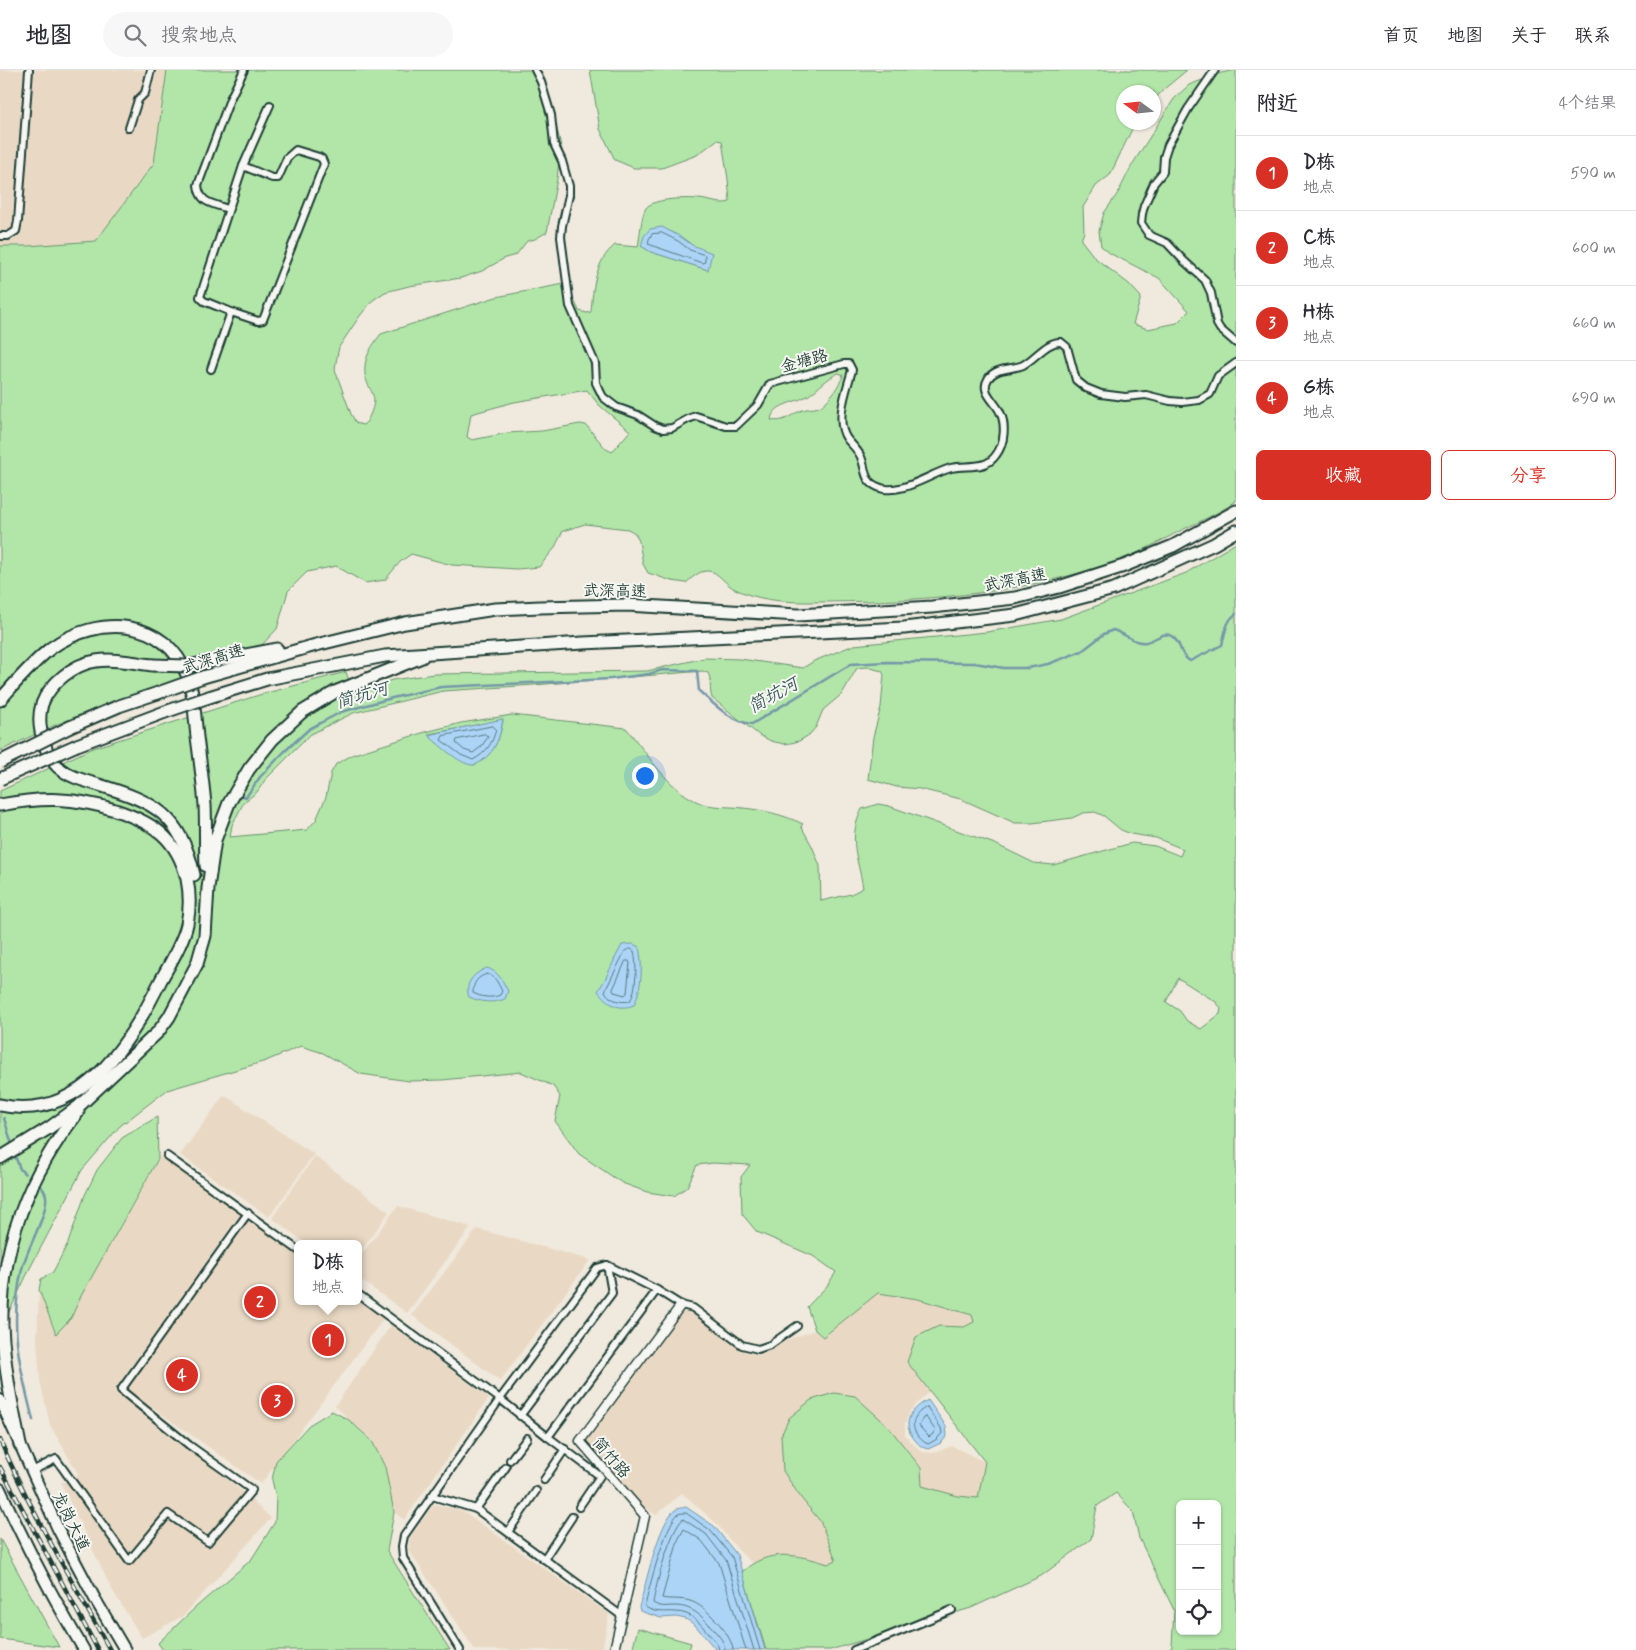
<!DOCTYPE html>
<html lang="zh">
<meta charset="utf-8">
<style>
:root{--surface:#fff;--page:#f7f7f7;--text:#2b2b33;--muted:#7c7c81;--line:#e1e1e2;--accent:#d93025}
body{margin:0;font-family:Mynerve,"LXGW WenKai TC",sans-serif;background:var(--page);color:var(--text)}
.controls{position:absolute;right:15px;bottom:15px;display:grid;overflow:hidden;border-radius:8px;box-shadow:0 1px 4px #0004}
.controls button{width:45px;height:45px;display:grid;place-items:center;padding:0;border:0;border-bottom:1px solid var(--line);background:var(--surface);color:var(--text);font:25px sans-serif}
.compass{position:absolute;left:1116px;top:15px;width:45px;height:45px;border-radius:50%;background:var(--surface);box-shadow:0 1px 4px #0004;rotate:285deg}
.you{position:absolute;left:644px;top:705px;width:18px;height:18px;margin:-12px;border:4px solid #fff;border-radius:50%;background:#1a73e8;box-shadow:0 0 0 8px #1a73e833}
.badge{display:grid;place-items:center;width:32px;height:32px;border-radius:50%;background:var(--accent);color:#fff;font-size:16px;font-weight:700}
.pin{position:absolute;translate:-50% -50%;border:2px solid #fff;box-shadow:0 1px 5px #0006}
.popup{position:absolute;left:294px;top:1170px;width:68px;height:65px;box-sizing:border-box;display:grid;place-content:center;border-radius:8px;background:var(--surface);filter:drop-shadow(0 1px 4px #0005);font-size:16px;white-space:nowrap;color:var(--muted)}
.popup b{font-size:19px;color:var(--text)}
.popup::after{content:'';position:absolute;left:50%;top:100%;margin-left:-10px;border:10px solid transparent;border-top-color:var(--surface)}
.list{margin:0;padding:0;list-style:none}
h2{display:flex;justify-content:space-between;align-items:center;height:65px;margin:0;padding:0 20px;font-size:21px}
h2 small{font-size:16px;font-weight:400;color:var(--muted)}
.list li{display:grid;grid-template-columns:32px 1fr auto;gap:15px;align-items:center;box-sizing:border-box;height:75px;padding:0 20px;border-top:1px solid var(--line)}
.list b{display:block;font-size:19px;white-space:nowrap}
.list p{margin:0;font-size:16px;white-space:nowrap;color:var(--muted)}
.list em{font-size:16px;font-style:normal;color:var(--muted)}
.actions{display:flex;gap:10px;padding:15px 20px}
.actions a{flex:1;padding:11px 0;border:1px solid var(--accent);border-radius:8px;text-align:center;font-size:18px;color:var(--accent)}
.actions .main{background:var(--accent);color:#fff}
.icon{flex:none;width:28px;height:28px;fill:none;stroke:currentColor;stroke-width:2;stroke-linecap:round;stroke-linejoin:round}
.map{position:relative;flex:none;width:1236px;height:1580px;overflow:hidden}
header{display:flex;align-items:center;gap:30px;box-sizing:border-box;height:70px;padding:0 25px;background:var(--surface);border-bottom:1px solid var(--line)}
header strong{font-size:24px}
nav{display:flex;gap:28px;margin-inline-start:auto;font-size:18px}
.search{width:350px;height:45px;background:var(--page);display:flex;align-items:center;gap:12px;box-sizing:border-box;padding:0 18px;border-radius:28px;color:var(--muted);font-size:19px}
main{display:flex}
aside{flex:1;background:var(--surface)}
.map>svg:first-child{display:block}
</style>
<header>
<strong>地图</strong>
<div class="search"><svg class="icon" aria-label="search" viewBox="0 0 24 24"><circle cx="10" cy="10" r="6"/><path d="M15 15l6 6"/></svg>搜索地点</div>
<nav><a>首页</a><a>地图</a><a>关于</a><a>联系</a></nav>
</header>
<main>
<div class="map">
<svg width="1236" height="1580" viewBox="0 0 1236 1580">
<rect width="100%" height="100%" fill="#f0e9dd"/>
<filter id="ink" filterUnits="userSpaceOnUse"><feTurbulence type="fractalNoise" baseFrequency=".02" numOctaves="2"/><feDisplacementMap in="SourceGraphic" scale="10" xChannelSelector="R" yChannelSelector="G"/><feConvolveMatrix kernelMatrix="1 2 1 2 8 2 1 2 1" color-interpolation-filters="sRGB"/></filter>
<g filter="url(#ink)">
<g fill="#e9d9c4">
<path d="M0,0h167l-13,93 -58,78 -69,5h-27z"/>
<path d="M224,1025l90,59 -45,63 -89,-62z"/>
<path d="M161,1085l80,58 -125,175 30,28 90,70 35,32 -88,98 -41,22 -31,-50 -50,-105 18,-8 -29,-50 -10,-45 -3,-40 2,-50 16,43 16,-15 10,-22z"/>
<path d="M315,1086l74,56 -31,43v-11h-51l-35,-26z"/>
<path d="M398,1136l73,21 -64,86 -49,-35v-19z"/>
<path d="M249,1149l49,36v46h60v-2l26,19 -123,166 -135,-95z"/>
<path d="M477,1159l113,31 -90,121 -88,-66z"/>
<path d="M878,1223l40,6 54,16 2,7 -10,5 -26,-1 -31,36 23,29 -20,20 -5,13v11l10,11 8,6 10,1 19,-7 33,16 -7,37 -20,-3 -36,-10 -1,-19 -33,-41 -107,10 2,35 18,27 19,23 16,39 -8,4 -22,-7 -31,-2 -23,8 -12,-11 -24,-29 -34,-30 -26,22 -13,-9 -59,-66 98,-129 11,3 53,38 14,3 24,-14 31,-11 8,7z"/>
<path d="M391,1255l98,73 -85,122 -10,-8 -9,-45 -13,-26 -37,-35z"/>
<path d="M434,1434l29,7 146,103 -7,36h-127l-67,-101 2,-12z"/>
</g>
<g fill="#b2e6a8" stroke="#68926e" fill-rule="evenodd">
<path d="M167,0h372l3,4 11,38 11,47 -5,2 -2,18 -10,53 -12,7 -8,2 -11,14 -11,3 -23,13 -21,7 -52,8 -24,6 -12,8 -14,17 -20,30 -3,15 -1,8 16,44 5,9 7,2c4,-3 5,-5 7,-10 10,-22 -2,-22 -5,-41 -2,-15 7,-29 16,-40l115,-37 68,-13 6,5c1,9 6,13 9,22l8,2 4,-1c2,-24 4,-51 24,-67l23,2c2,-10 3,-31 8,-39 7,-10 42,-10 53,-9 11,1 20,6 31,3l-2,-23 -6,-38 -5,-1 -20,15 -35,13h-28l-19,-8 -15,-31 -10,-59h597l-23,19 -10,11v-8h-30v30l11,1 -25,52 -14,11 -13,21 1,25 -3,8 14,18 34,26 12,13 -8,27 15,5 29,-6 12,-12 -30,-33 -48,-24 -10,-8 -2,-15 5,-18 14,-20 14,-28 42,-66 15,-14 32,-12 15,-3v431c-16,12 -36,20 -54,29 -20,10 -42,23 -65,31 -98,35 -206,41 -310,41 -25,0 -51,-2 -74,-14 -7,-4 -13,-13 -20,-16 -11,-4 -19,4 -27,11l-14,-2 -24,-8 -5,-9 -4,-23 -4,-8 -7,-4 -43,-5 -22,7 -9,18 -15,18 -22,2 -65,-4 -41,-11 -11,8 -15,18 -20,3 -29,-17 -29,6 -19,19 -11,38 -20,21 -202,75 -55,26v-505h27l69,-5 58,-78zM681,167l11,8 16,25 -57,-18 -10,-6zM838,303l4,1 1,2c-3,8 -16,28 -24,31 -6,2 -13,1 -19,4 -11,5 -16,12 -29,9 2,-17 26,-17 38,-25 10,-7 17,-16 29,-22zM587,320l12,15 31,26 -18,21 -6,-3 -20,-24 -6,-1 -38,7 -35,2 -35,7 -5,-3 4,-23 43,-12z"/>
<path d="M1236,473v1107h-68l4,-3 2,-37 -35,-72 -6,-27 -17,-18 -19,13 -6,33 -50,37 -70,32 -141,42h-64l-24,-78c26,-24 55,-18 86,-8l8,-4 -16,-39 -19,-23 -18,-27 -2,-35 8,-18 22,-18 23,-7 21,3 33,30 33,42 1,18 36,10 20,2 7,-36 -78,-100 9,-25 23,-11 25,1 10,-5 -2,-7 -54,-16 -40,-6 -55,44 -8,-7 -8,-23 20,-21 9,-14 -23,-16 -56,-24 -15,-18 -1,-37 9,-12 -37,-2 -16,2 -10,22 -13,9 -27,-4 -25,-9 -43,-29 -24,-33 5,-25 -7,-10 -32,-14 -79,8 -33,1 -48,-7 -38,-21 -22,-7 -35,15 -99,29 -47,36 -38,44 -51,96 -31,65v-540l93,-43 166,-53 87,-23 8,22 38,-14 42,-6 213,-3 57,-13 36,1 63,9 11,-7 40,-16 133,-13 74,-13 125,-46zM867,597l15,4 2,4 -3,32 -8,30 -5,42 29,8 23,2 41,10 54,24h17l40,-5 11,-5 12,-1 9,4 17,14 10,4 25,4 27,11 -3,7 -25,-10 -23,-3 -79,22 -19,-2 -39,-19 -106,-38 -11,-2 -16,5c-15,30 -4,48 1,79l-12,6 -30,7 -1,-35 -8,-20 -11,-20 2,-2c-19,-9 -39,-14 -60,-16 -14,-2 -32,0 -45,-6 -31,-14 -51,-49 -72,-74l-114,-13 -51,8 -39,10 -68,21 -18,10 -5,9 -5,24 -10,23 -9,10 -77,7 2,-12 12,-23 13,-10 8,-12 46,-46 42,-21 90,-22 91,-6 169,-14 5,2c4,7 1,17 4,25l47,37 12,6 13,3 7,-1 8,-2 10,-6 7,-8 7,-17 19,-16 15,-26zM503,650c-3,19 -10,37 -30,45l-44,-31zM1178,908l38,24 5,6 -1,6 -19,15 -14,-8 -7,-10 -14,-9zM1180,1434h37v127h-37z"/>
<path d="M157,1047l1,42 -77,137 -10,22 -15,16 -17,-44 2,-11 12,-7 15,-29 17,-48 12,-25 25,-32z"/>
<path d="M332,1341l17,9 23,21 13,26 9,45 -7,39 63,99h-287l-5,-7 38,-36 55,-47 24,-38 1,-25 -4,-17 4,-19 33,-36z"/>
<path d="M0,1469l59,108 -59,-8z"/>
<path d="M638,1558l53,15 -2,7h-57z"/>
</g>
<g fill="#acd4f6" stroke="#7498a8">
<path d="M662,157l19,10 11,8 20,8 -4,17 -57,-18 -10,-6 3,-10 6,-7z"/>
<path d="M503,649c-3,17 -6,30 -20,41 -3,2 -6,5 -10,5 -13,0 -36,-22 -45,-30z"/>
<path d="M633,874l6,3c4,18 3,41 -5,58 -16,6 -26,-1 -36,-14 10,-14 15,-31 24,-46z"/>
<path d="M487,898c12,4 15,12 21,23l-3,8c-13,5 -24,3 -36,-2 -5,-14 5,-24 18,-29z"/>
<path d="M928,1330l18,26 1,10 -6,7 -13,6c-7,-2 -9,-4 -13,-9 -15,-17 -4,-31 13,-40z"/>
<path d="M686,1437l28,19 23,29 28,95h-49l-21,-25 -9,-6 -10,-2 -15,1 -21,-7 -1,-4c7,-22 19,-84 36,-97 3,-2 8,-2 11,-3z"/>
</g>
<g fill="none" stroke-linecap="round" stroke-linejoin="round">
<g stroke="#577982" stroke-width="1">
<path d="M662,163l16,8 12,9 15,5v7l-3,1 -54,-19 1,-5 3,-5z"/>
<path d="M493,656l3,3c-3,14 -10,24 -23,31l-12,-5 -20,-15 2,-4z"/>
<path d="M485,664l3,3 -7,10 -8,6 -9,-3 -8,-7 1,-3z"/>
<path d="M631,879l3,2c3,12 3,40 -4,50 -10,2 -21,-1 -25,-10l20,-40z"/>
<path d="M626,891h3l1,2 -3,30 -2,2 -11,-3 -1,-2z"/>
<path d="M487,904c9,2 11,10 15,17l-2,4c-9,4 -19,2 -27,-2 0,-10 4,-16 14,-19z"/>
<path d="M927,1337l14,21 1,5 -5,6 -9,5c-5,-2 -6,-4 -10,-8 -9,-11 -4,-23 9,-29z"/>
<path d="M926,1347l9,13 -2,4 -4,3 -10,-11 4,-8z"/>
<path d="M719,1580c-1,-7 -6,-11 -11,-17 -8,-10 -17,-21 -32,-21 -13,-1 -19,2 -31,-5 3,-17 21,-84 33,-93 3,-1 6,-1 8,-1l24,17 22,27 28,93"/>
<path d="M725,1580c0,-8 -6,-14 -11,-20 -10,-12 -21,-24 -39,-24 -9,0 -14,2 -22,-3 3,-19 17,-72 30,-84l23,15 20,26 28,90"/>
<path d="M733,1580c-1,-16 -28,-45 -43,-49 -9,-3 -21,-1 -28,-3l16,-58 6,-11 17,11 18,23 27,87"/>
</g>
<g stroke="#7498a8" stroke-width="2.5">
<path d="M240,725l6,2 14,-20 24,-25 25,-23 32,-17 51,-14 49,-11 170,-8 38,-5 13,-4 35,1 2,20c15,13 32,31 53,33l99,-60 35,-2 89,1 29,5h24l20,-4 34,-13 22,-17 9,-4c11,3 22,14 33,12 11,-2 19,-14 29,-3 7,7 4,15 15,22l32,-16c3,-11 4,-25 14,-31"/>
<path d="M4,1048l8,27"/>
<path d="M14,1083l6,16 5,5"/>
<path d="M33,1350c-14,-55 -24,-95 -11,-151 5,-21 23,-49 24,-68 1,-6 -1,-10 -5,-14"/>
</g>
<path stroke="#c6c7bb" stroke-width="6" stroke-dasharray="6 3" stroke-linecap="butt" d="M536,1421l8,-11"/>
<g stroke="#1f3d34" stroke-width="10">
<g id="minor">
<path d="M535,0l6,12 10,33 3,29 8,17 7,25v9l-7,31 -1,11 9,69 25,57 1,20 7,14 13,10 22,8 17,11 8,3 9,-1 16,-9 8,-3 30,10h10l22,-21 12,-21 74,-20h5l3,6c-5,19 -18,51 -5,69 5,6 11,11 14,18 5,11 2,23 15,29 22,12 53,-12 75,-18 16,-4 34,3 45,-13 9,-12 10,-31 4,-43 -5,-11 -20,-20 -12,-33 7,-12 24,-9 35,-14 12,-6 24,-24 38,-23l6,5 9,33 10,8 15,6 24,3 21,-2 24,6 12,1 17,-2 11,-6 8,-18 18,-13"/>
<path d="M1215,0l-27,39 -20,36 -4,12 -1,15 -9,11 -10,23 -2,8 -1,9 8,12 18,8 17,18 21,19 6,13 6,31 3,5 16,14"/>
<path d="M129,58l9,-28 7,-7 6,-23"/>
<path d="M243,96l27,-61"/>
<path d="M228,139c-16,-6 -28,-5 -30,-24l32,-86 14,-29"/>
<path d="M0,166h8l8,-5 2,-10 11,-151"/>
<path d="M211,299l20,-57 27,9 5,-1 61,-156 -2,-5 -3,-2 -23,-7 -9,8 -9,20h-6l-29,-12 -43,131 4,4 27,11"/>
<path d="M167,1086l131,94"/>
<path d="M358,1224l142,105 48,38 109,-147"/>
<path d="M520,1346l92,-123 -5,-28"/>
<path d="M548,1367l52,39 -21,31"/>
<path d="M510,1390l17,-22"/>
<path d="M32,1401l24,-12 73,102 39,-47 40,28 44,-52 -63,-45 -68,-55 127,-177"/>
<path d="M544,1410l21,-31"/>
<path d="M432,1426l44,13 146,107"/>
<path d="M476,1439l30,-42"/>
<path d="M508,1462l28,-41"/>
<path d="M544,1489l28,-42"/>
<path d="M460,1580l-57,-92 -1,-12 2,-10 96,-137 97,-131 10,-3 50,25 24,15 12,3 49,37 16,4 12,-4 27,-19"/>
<path d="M854,1580l98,-40"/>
</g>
</g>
<g stroke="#1f3d34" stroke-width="11">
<path id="tertiary" d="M614,1580l31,-134 -65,-75 101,-136"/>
</g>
<g stroke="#1f3d34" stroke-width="14">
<g id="trunk">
<path d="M0,1330l58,129 37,70 30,51"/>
<path d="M0,1419c25,55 53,109 84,161"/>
</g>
</g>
<g stroke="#1f3d34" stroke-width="15">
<g id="motorway">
<path d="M153,595c-18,-2 -39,-7 -57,-4 -22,3 -46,22 -54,43 -4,13 -2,28 3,41 2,8 7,16 13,22 11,10 27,14 41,18 56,17 82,30 95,90"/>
<path d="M187,596l90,-17"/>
<path d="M203,607l113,-32 89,-22 90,-14 45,-2 87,-2 171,10 134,-8 83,-9 44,-11 65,-21 49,-20 63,-35"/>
<path d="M209,627l58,-18 118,-23 198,-13 321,-15 111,-13 99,-26 100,-45 22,-13"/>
<path d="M0,630c16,-18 32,-37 51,-52 46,-33 115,-31 137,29 6,17 7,42 9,60 3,23 6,45 8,68 1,20 0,41 1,61"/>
<path d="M70,657l49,-21 39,-13"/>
<path d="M77,675l88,-33"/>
<path d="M0,735c43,-8 73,-8 115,5 39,13 62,28 72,69 3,15 3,30 0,45 -4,19 -18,41 -27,58 -30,61 -79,141 -160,123"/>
<path d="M0,1088l49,-30 29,-21 80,-75 11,-15 28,-53 8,-28 3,-48 7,-48 14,-37 20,-34 23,-29 30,-28 33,-20 87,-35"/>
<path d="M20,1375c-8,-39 -16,-79 -18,-120 -2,-79 28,-152 76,-213"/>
</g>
</g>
<use href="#minor" stroke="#f6f6f2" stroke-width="6"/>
<use href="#tertiary" stroke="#f6f6f2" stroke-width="8"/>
<use href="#trunk" stroke="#f6f6f2" stroke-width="10"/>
<use href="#motorway" stroke="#f6f6f2" stroke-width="11"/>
<g stroke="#1f3d34" stroke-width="4.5">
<g id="rail">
<path d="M0,1370c31,72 72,141 110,210"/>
<path d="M0,1397l98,183"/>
</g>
</g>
<use href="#rail" stroke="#f6f6f2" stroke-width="2.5" stroke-dasharray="8" stroke-linecap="butt"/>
<g stroke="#1f3d34" stroke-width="15" stroke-linecap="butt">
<g id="motorway-bridge">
<path d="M153,595l34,1"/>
<path d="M158,623l45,-16"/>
<path d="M165,642l44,-15"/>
<path d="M0,692l70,-35"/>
<path d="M0,709l77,-34"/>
</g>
</g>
<use href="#motorway-bridge" stroke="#f6f6f2" stroke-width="11"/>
</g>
</g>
<g text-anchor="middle" stroke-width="4" stroke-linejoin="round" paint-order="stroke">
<g font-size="16" fill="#1f3d34" stroke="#f6f6f2">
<text transform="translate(804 290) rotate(-15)" y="6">金塘路</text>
<text transform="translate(1015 509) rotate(-11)" y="6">武深高速</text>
<text transform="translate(615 520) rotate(1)" y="6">武深高速</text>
<text transform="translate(213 588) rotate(-17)" y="6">武深高速</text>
<text transform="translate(612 1387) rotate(49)" y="6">简竹路</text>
<text transform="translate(72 1451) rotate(64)" y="6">龙岗大道</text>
</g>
<g font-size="18" font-style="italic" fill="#3b5b5b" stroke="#f6f6f2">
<text transform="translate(362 625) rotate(-16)" y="6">简坑河</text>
<text transform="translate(773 625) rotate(-29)" y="6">简坑河</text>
</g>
</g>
</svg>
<div class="controls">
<button>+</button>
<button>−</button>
<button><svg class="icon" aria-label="locate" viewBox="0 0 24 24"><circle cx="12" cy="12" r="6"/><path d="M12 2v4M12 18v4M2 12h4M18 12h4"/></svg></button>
</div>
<svg class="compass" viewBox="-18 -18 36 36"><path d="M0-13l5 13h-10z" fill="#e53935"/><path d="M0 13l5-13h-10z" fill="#7c7c81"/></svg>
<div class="you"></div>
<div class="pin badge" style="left:328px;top:1270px">1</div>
<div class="popup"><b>D栋</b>地点</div>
<div class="pin badge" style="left:260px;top:1232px">2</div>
<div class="pin badge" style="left:277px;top:1331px">3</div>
<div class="pin badge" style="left:182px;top:1305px">4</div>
</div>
<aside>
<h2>附近<small>4个结果</small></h2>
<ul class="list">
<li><span class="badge">1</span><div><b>D栋</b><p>地点</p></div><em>590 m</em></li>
<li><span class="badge">2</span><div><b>C栋</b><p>地点</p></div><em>600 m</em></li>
<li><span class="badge">3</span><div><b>H栋</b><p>地点</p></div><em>660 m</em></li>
<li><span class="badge">4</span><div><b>G栋</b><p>地点</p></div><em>690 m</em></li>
</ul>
<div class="actions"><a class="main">收藏</a><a>分享</a></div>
</aside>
</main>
